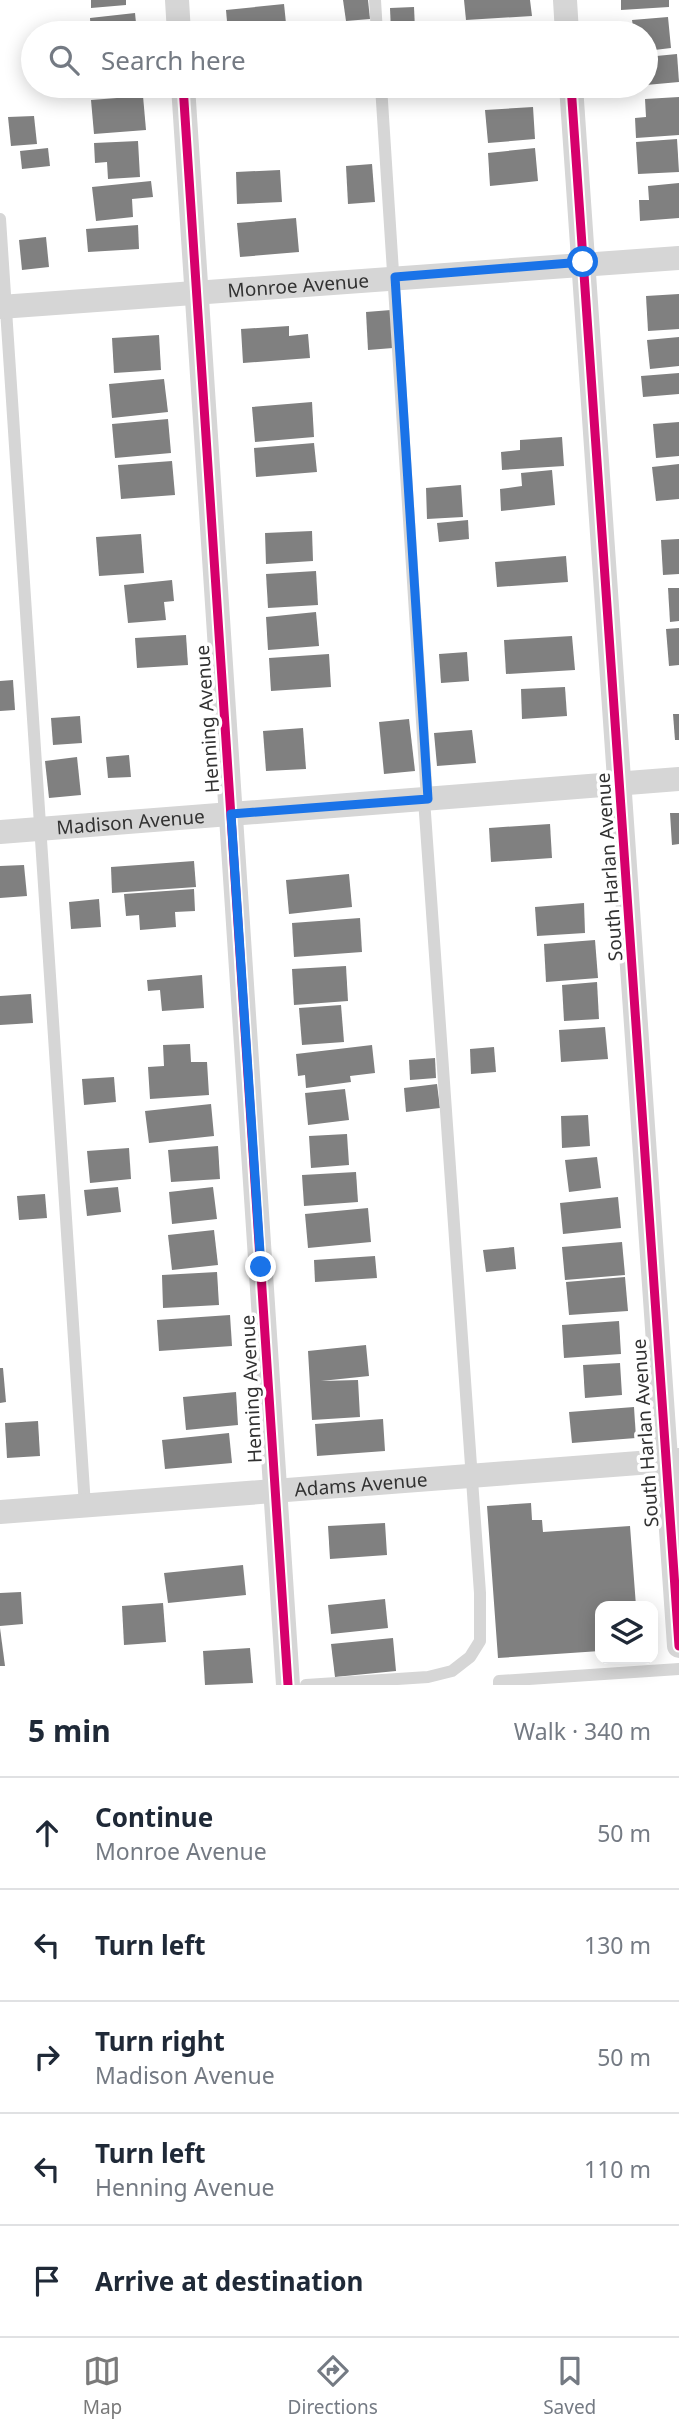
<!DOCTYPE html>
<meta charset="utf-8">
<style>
:root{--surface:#fff;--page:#f6f6f7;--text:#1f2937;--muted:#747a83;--line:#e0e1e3;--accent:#7a7a7a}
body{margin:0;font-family:"Noto Sans",sans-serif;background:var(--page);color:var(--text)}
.controls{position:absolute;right:21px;bottom:21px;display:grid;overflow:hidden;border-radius:14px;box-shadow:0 4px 18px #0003}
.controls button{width:63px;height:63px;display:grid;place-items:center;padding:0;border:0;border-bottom:2px solid var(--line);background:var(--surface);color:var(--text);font:35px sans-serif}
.stop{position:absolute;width:21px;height:21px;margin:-16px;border:5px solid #1a73e8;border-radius:50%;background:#fff}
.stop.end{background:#1a73e8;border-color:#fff;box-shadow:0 2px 7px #0008}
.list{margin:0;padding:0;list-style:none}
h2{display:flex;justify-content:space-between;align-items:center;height:91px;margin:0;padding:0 28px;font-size:30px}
h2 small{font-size:23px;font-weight:400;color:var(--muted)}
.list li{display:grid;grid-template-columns:46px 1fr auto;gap:21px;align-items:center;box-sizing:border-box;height:112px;padding:0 28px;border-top:2px solid var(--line)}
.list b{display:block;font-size:26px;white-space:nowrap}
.list p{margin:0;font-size:23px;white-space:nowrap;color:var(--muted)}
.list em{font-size:23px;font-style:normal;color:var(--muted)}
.icon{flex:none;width:38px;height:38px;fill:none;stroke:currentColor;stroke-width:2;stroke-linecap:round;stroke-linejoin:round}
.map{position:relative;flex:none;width:679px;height:1685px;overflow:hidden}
.search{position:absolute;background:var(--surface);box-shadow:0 4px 18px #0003;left:21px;right:21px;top:21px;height:77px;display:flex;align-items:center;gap:18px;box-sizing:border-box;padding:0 24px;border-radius:38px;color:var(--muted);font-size:26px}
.sheet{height:651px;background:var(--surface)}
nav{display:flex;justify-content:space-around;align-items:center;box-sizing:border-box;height:98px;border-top:2px solid var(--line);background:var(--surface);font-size:19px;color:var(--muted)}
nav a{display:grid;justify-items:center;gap:4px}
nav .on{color:var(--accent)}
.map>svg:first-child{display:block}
</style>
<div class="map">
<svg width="679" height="1685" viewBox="0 0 679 1685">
<rect width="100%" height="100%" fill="#fff"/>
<g fill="#808080">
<path d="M91,0h35v5l-35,3z"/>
<path d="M343,0h25l2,19 -24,2z"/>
<path d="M464,0h66l2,16 -66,4z"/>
<path d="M621,0h48v7l-48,3z"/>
<path d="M284,4l3,29h-59l-2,-23z"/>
<path d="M414,7l1,22 -24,2 -1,-23z"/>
<path d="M135,13l2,20h-46l-1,-15z"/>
<path d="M668,17l3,31 -25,3v-18h-12l-2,-13z"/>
<path d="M531,28v5h-49v-2z"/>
<path d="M677,54l2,28 -33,3v-28z"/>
<path d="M143,96l3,34 -52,4 -3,-34z"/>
<path d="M679,97v38l-43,3 -1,-20 11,-1 -1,-18z"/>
<path d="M533,107l2,32 -47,4 -3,-33z"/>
<path d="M34,116l3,28 -26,2 -3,-29z"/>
<path d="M677,139l2,33 -41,2 -2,-32z"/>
<path d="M138,141l2,36 -32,2 -1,-17 -12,1 -1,-20z"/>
<path d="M48,148l2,18 -28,3 -2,-18z"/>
<path d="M535,148l3,33 -48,5 -2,-33z"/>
<path d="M372,164l3,38 -27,2 -2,-38z"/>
<path d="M280,170l2,32 -45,2 -1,-32z"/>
<path d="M151,181l2,16 -21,2 1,18 -37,4 -4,-34z"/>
<path d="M679,183v35l-39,3 -1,-21h10l-1,-14z"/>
<path d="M296,218l3,34 -59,5 -3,-34z"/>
<path d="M138,225l1,24 -51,3 -2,-23z"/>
<path d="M46,237l3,30 -27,3 -3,-30z"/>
<path d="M679,294v35l-31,2 -2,-35z"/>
<path d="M391,310l2,38 -25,2 -2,-38z"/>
<path d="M289,326v10l19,-2 2,24 -67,5 -2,-34z"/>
<path d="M159,335l2,35 -47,3 -2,-35z"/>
<path d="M679,337v29l-29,3 -3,-29z"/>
<path d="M679,373v21l-36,3 -2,-21z"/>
<path d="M164,379l4,33 -56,6 -3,-34z"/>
<path d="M312,402l2,35 -59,5 -3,-35z"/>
<path d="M168,419l3,34 -56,5 -3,-34z"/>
<path d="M679,422v34l-23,2 -3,-34z"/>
<path d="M562,437l2,29 -62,4 -1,-18 19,-2v-10z"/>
<path d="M314,443l3,29 -61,5 -2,-29z"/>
<path d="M172,461l3,34 -54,4 -3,-34z"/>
<path d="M679,464v35l-23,2 -4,-34z"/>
<path d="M552,470l3,35 -54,6 -1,-22 22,-3 -1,-13z"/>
<path d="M461,485l2,32 -36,2 -1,-31z"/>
<path d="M468,520l1,19 -30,3 -2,-19z"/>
<path d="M312,531l1,30 -47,3 -1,-31z"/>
<path d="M141,534l3,39 -45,3 -3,-39z"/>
<path d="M679,539v35l-16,1 -2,-35z"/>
<path d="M566,556l2,26 -71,5 -2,-25z"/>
<path d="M316,571l2,34 -50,3 -2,-34z"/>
<path d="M172,580l2,21 -10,1 2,18 -38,3 -4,-38z"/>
<path d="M668,588h11v33l-9,1z"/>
<path d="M316,612l3,34 -51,4 -2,-33z"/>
<path d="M679,628v37l-10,1 -3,-37z"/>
<path d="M186,635l2,30 -51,3 -2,-30z"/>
<path d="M572,636l3,34 -69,4 -2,-34z"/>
<path d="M467,652l2,29 -28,2 -2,-29z"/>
<path d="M329,654l2,33 -60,4 -2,-33z"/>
<path d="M13,680l2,30 -15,1v-30z"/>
<path d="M565,687l2,29 -45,3 -1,-30z"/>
<path d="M673,714h6v26h-4z"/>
<path d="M80,716l2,27 -29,2 -2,-27z"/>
<path d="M409,719l6,52 -31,3 -5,-52z"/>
<path d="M303,728l3,41 -40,2 -3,-40z"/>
<path d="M472,730l4,33 -39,3 -3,-33z"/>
<path d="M129,755l2,22 -23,1 -2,-21z"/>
<path d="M77,757l4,38 -32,3 -4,-37z"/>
<path d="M670,813h9v31l-7,1z"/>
<path d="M550,824l2,34 -61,4 -2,-34z"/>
<path d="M194,861l2,26 -84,6 -1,-26z"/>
<path d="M24,865l3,31 -27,2v-32z"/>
<path d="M349,874l3,33 -63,7 -3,-34z"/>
<path d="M194,889l1,22 -20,1 1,15 -36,3 -1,-15 -13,1 -2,-22z"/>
<path d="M99,899l2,28 -30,2 -2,-27z"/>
<path d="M584,903l1,30 -48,3 -2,-29z"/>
<path d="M360,918l2,34 -68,5 -2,-34z"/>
<path d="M595,940l3,38 -52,4 -2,-38z"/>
<path d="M346,966l2,35 -54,4 -2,-36z"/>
<path d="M202,975l2,33 -42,3 -2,-21 -12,1 -1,-11z"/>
<path d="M597,982l2,37 -35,2 -2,-36z"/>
<path d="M31,994l2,29 -33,2v-29z"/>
<path d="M341,1005l3,37 -42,3 -3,-37z"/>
<path d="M605,1027l3,32 -47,3 -2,-32z"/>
<path d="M190,1044l1,18h16l2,33 -59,4 -2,-32 16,-1 -1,-21z"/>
<path d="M372,1045l3,28 -25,3 1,6 -45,6 -1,-13 -7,1 -2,-22z"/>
<path d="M494,1047l2,25 -25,2 -1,-25z"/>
<path d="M435,1058l1,20 -26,2 -1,-20z"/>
<path d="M114,1077l2,25 -32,3 -2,-26z"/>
<path d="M437,1084l3,24 -34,4 -2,-24z"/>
<path d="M345,1089l4,31 -41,5 -3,-32z"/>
<path d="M211,1104l3,32 -65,7 -4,-32z"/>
<path d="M588,1115l2,31 -28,2 -1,-32z"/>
<path d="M347,1134l2,31 -38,3 -2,-32z"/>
<path d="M218,1146l2,33 -49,3 -3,-32z"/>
<path d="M129,1148l2,31 -41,4 -3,-32z"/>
<path d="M597,1157l4,31 -32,4 -4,-32z"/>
<path d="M356,1172l2,30 -54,4 -2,-31z"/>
<path d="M118,1187l3,25 -34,4 -3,-26z"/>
<path d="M213,1187l4,32 -45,5 -3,-32z"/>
<path d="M45,1194l2,24 -28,2 -2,-24z"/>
<path d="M618,1197l3,31 -58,6 -3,-31z"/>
<path d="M368,1208l3,34 -63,6 -3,-34z"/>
<path d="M214,1230l4,35 -46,5 -4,-35z"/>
<path d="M622,1242l3,33 -60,5 -3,-33z"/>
<path d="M514,1247l2,22 -30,3 -3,-22z"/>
<path d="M375,1256l2,22 -62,4 -1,-22z"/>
<path d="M217,1272l2,33 -56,3 -1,-33z"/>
<path d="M625,1277l3,34 -59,4 -3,-33z"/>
<path d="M230,1315l2,31 -73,5 -2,-31z"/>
<path d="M619,1321l2,33 -57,4 -2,-33z"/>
<path d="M366,1345l3,31 -48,5 37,-1 2,37 -48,3 -4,-69z"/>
<path d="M620,1363l2,32 -37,3 -2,-33z"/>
<path d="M0,1368h3l3,34 -6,1z"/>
<path d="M236,1392l2,33 -52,5 -3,-33z"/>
<path d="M634,1407l2,31 -64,5 -3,-31z"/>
<path d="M383,1419l2,32 -68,5 -2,-32z"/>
<path d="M38,1421l2,35 -33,2 -2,-35z"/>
<path d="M229,1433l3,30 -67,6 -3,-29z"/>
<path d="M531,1503l1,17h10l1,12 87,-6 6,80h-36v45l-102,7 -11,-152z"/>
<path d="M385,1523l2,32 -57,4 -2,-33z"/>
<path d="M243,1565l3,30 -78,8 -4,-30z"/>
<path d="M21,1592l2,32 -23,2v-33z"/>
<path d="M385,1599l3,29 -57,6 -3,-29z"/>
<path d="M163,1603l3,39 -42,3 -2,-39z"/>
<path d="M0,1628l5,38h-5z"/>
<path d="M393,1638l3,33 -61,6 -4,-33z"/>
<path d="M250,1648l3,35 -48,2 -2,-34z"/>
</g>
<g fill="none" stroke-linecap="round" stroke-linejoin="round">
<g stroke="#d6d6d6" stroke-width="12">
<path d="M375,0l2,33"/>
<path d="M381,86l46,713"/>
<path d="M0,219l85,1287"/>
<path d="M306,1685l122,-8 24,-6 18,-14 10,-16v-48l-56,-794"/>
<path d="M499,1685v-4l180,-12"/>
</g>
<g stroke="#d6d6d6" stroke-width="24">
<path d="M177,0l2,33"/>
<path d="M565,0l2,33"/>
<path d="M183,86l105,1599"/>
<path d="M571,86l108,1560"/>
<path id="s1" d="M0,307l679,-49"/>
<path id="s2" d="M0,832l679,-53"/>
<path id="s3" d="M0,1512l678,-52"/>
</g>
<g stroke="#fff" stroke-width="13">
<g id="cycleway">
<path d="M183,86l105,1599"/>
<path d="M571,86l108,1560"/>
</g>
</g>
<use href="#cycleway" stroke="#d6006c" stroke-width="9"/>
</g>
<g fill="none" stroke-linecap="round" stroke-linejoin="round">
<path stroke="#1a73e8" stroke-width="9" d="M261,1267l-30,-453 197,-15 -33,-522 188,-15"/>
</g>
<g text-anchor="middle" stroke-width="7" stroke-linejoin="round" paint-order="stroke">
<g font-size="19" fill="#323232" stroke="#fff">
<text dy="7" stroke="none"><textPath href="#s1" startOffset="299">Monroe Avenue</textPath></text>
<text transform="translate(207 719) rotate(-94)" y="7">Henning Avenue</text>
<text dy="7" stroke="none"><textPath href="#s2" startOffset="131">Madison Avenue</textPath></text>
<text transform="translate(609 867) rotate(-94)" y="7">South Harlan Avenue</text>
<text transform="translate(251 1389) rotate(-93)" y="7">Henning Avenue</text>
<text transform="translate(645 1433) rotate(-94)" y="7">South Harlan Avenue</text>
<text dy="7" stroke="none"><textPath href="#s3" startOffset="362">Adams Avenue</textPath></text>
</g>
</g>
</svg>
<div class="controls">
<button><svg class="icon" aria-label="layers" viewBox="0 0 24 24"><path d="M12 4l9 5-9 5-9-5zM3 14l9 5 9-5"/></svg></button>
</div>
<div class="stop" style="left:583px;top:262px"></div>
<div class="stop end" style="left:261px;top:1267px"></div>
<div class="search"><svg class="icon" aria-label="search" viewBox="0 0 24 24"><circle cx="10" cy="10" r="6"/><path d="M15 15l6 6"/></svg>Search here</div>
</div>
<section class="sheet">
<h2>5 min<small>Walk · 340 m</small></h2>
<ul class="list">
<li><svg class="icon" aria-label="ahead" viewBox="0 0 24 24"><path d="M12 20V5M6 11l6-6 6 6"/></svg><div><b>Continue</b><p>Monroe Avenue</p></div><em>50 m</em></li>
<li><svg class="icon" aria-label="left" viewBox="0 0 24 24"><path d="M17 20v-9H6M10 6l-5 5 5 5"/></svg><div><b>Turn left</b></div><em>130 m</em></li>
<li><svg class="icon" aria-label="right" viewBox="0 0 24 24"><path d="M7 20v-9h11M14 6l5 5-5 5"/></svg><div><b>Turn right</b><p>Madison Avenue</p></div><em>50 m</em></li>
<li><svg class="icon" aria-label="left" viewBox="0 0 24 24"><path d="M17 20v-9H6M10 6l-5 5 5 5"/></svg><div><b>Turn left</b><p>Henning Avenue</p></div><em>110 m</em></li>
<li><svg class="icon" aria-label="arrive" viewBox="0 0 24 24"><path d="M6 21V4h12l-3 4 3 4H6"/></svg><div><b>Arrive at destination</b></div></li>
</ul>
</section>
<nav>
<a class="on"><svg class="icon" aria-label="map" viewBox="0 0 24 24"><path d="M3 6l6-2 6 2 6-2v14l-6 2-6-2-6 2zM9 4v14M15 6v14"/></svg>Map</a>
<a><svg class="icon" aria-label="directions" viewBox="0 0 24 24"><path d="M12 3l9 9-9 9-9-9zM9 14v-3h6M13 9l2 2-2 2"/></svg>Directions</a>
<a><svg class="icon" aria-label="saved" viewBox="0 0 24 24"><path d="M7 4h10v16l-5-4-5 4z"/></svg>Saved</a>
</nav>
